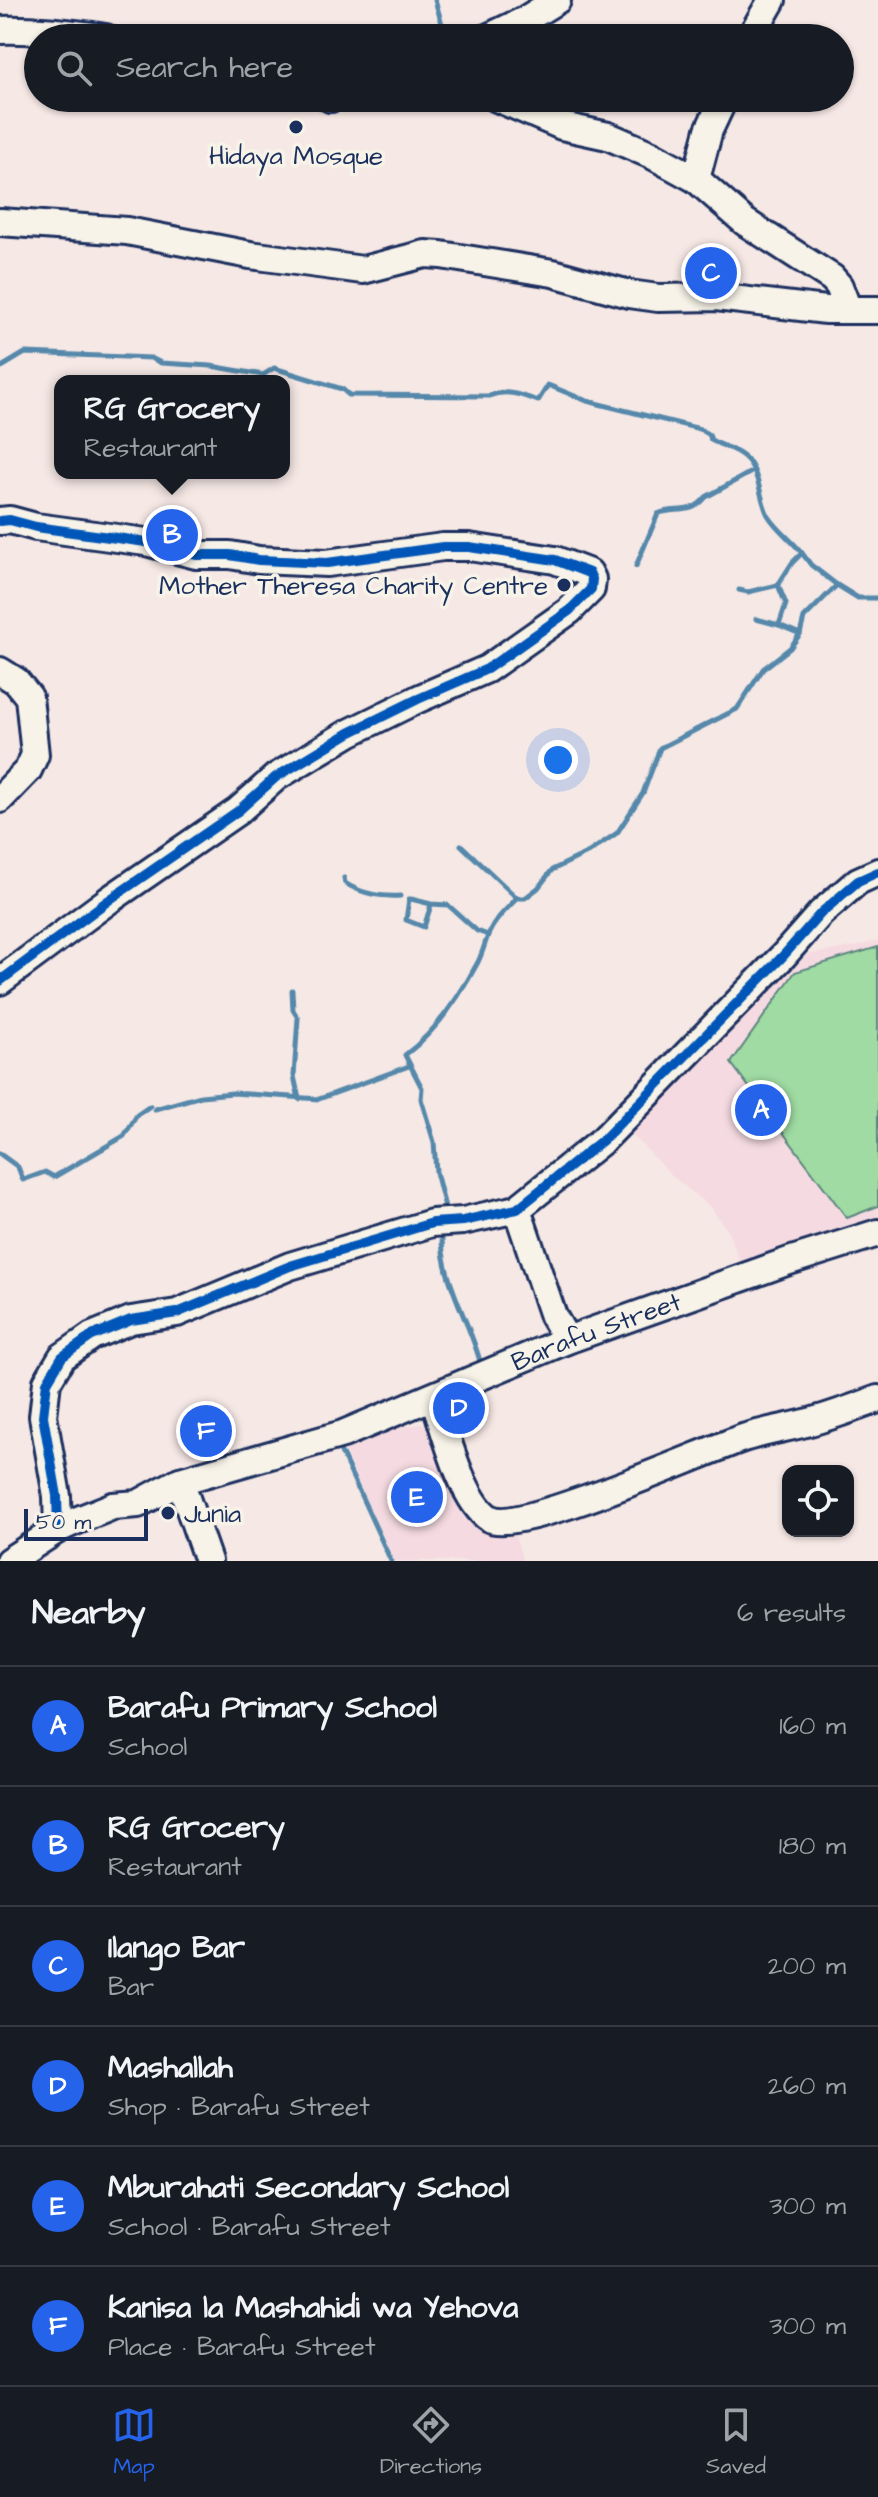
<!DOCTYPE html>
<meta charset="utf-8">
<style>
:root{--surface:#171b24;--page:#20242c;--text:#f1f3f6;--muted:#9ea1a6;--line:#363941;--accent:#2563eb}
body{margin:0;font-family:"Architects Daughter",sans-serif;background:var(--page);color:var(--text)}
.controls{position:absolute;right:24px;bottom:24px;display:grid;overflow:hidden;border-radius:16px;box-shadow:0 2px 6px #0004}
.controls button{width:72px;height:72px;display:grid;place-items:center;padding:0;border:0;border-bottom:2px solid var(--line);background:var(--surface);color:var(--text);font:40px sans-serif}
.scale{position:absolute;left:24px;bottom:20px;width:124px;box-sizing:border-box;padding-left:8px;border:4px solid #1b2f5e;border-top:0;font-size:22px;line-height:28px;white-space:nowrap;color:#1b2f5e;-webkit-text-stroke:6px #f7f3e8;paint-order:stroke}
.you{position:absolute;left:558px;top:760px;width:28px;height:28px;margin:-20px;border:6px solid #fff;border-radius:50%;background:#1a73e8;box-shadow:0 0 0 12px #1a73e833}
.badge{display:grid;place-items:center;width:52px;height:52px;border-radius:50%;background:var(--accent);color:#fff;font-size:26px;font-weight:700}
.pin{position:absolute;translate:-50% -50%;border:4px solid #fff;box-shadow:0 2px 8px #0006}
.popup{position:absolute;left:54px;top:375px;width:236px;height:104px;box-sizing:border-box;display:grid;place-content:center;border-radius:16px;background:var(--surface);filter:drop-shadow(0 2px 6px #0005);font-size:26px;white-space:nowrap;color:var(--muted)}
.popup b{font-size:30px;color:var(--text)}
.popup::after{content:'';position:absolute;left:50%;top:100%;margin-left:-16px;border:16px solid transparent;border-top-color:var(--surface)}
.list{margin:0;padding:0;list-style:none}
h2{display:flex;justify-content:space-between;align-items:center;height:104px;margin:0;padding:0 32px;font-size:34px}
h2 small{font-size:26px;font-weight:400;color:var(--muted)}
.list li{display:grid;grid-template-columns:52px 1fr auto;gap:24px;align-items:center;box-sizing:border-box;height:120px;padding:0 32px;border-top:2px solid var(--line)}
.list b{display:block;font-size:30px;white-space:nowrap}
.list p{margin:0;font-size:26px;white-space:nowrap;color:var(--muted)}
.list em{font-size:26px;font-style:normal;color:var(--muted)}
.icon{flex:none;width:44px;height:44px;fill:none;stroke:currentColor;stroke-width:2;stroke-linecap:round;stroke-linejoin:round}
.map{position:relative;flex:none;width:878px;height:1561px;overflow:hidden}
.search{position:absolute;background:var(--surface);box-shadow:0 2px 6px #0004;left:24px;right:24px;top:24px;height:88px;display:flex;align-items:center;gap:20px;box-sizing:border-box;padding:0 28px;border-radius:44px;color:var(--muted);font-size:30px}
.sheet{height:824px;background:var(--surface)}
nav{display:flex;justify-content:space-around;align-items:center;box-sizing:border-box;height:112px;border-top:2px solid var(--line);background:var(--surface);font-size:22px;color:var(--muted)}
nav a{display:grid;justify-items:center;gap:4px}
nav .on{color:var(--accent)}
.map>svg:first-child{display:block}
</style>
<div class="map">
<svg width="878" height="1561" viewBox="0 0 878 1561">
<rect width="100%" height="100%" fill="#f6e8e5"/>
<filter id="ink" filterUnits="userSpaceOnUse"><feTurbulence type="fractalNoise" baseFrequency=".0125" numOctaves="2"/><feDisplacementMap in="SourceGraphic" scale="16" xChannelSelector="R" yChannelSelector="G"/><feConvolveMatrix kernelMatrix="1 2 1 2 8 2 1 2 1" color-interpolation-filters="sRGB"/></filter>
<g filter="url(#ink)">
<g fill="#f5dbe1">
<path d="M878,940v292l-132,43 -19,-45 -16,-22 -38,-31 -46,-48 170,-173 62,-10z"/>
<path d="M436,1421l48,110 13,-4 16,2 10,32h-131l-49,-114 33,-15z"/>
</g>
<path fill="#9fdba2" stroke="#5d8580" stroke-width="2" d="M878,947v259l-31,12 -116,-155 64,-91z"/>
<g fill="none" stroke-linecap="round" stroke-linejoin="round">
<g stroke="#58a" stroke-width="5">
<path d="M435,0l11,38"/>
<path d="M0,368l25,-15 126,5 10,5 50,3 52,9 11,-7 68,21 7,6 140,1c18,-7 32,-1 49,5l10,-16 39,16 113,28 9,6 2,5c11,6 24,9 33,17 16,13 15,41 24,58 9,15 24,25 34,38"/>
<path d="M636,566l22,-52c16,-8 32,3 48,-17l47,-26"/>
<path d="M778,585l8,19 -7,21"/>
<path d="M739,590l9,2 30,-7 14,-22 10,-10 9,12 26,20"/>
<path d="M756,619l23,6 21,9"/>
<path d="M461,845l56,53"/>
<path d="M344,878l1,5c17,11 36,14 55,13"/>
<path d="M409,899l-3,21 18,7 7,-22"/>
<path d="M411,899l20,5 17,1 29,26 11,4"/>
<path d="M292,990l1,20 5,8 -4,58 5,23"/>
<path d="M155,1109l46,-13 32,-3 86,6 90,-33"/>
<path d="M0,1154l18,13 5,13 22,-8 9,5 70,-41 13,-21 13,-9"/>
<path d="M447,1215l-11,-43 -2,-30 -13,-43 1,-11 -17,-33c31,-23 55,-59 73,-93 5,-10 7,-20 11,-29 6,-14 18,-24 28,-35h8l13,-10 14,-18 37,-18 28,-19 26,-40 17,-45 77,-39 26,-40 27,-21 10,-14 4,-16 33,-33 21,13h20"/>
<path d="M442,1232c-2,46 28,89 39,133l-3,1"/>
<path d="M341,1452l50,109"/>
</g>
<g stroke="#1b2f5e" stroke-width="32">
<g id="minor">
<path d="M0,30c35,-1 71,3 106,8"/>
<path d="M487,38l36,-17 34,-21"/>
<path d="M750,38l22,-38"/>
<path d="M330,98h1"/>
<path d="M497,98l65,28 46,10 44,19 44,24 49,43 87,56 7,8 9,24"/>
<path d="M696,179l13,-49 15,-32"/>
<path d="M0,222l127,9 123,24 113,15 62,-16 16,1 112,18 76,21 29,4 58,-1 110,13h52"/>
<path d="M0,521l10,-1 26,7 110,15 50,13h34l29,5 68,3 116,-16h26l86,13 34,13 3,6 -1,10 -22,22 -82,58 -69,30 -69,34 -73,44 -38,34 -129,89 -109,81"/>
<path d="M0,671l16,10 13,16 6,58 -7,15 -28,29"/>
<path d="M517,1209l36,107 14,24"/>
<path d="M434,1397c10,31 28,104 55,121 30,17 213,-66 254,-80 25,-8 52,-11 77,-19 20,-6 39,-13 58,-20"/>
<path d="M180,1481l28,80"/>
<path d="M58,1529l-1,-33 -14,-80 4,-34 15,-25 30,-21 39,-16 46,-7 113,-47 142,-43 31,-2 54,-12 87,-70 180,-184 37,-42 37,-32 20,-9"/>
<path id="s1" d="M9,1561l49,-32 20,-9 35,-14 25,-2 42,-23 163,-47 224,-94 222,-79 89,-28"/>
</g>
</g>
<use href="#minor" stroke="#f7f3e8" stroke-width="26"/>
<g stroke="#f7f3e8" stroke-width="15">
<g id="cycleway">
<path d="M0,521l10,-1 26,7 110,15 50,13h34l29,5 68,3 116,-16h26l86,13 34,13 3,6 -1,10 -22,22 -82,58 -69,30 -69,34 -73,44 -38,34 -129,89 -109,81"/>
<path d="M58,1529l-1,-33 -14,-80 4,-34 15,-25 30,-21 39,-16 46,-7 113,-47 142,-43 31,-2 54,-12 87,-70 180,-184 37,-42 37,-32 20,-9"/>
</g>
</g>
<use href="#cycleway" stroke="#0057b8" stroke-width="10"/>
</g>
</g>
<g fill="#1b2f5e" stroke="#f7f3e8" stroke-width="3">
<circle cx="296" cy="127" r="8"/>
<circle cx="564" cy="585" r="8"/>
<circle cx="168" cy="1513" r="8"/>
</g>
<g text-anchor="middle" stroke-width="7" stroke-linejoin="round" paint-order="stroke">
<g font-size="26" fill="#1b2f5e" stroke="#f7f3e8">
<text x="296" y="164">Hidaya Mosque</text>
<text x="548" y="594" text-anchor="end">Mother Theresa Charity Centre</text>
<text x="184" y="1522" text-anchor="start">Junia</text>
</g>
<g font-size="26" fill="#1b2f5e" stroke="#f7f3e8">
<text dy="9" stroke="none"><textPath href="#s1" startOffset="634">Barafu Street</textPath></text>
</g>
</g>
</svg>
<div class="controls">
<button><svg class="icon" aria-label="locate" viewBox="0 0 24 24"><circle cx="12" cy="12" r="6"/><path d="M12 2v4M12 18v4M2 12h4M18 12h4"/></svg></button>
</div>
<div class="scale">50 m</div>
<div class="you"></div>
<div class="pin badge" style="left:761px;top:1110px">A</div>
<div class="pin badge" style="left:172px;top:535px">B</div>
<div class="popup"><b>RG Grocery</b>Restaurant</div>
<div class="pin badge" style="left:711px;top:273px">C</div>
<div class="pin badge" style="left:459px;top:1408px">D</div>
<div class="pin badge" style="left:417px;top:1497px">E</div>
<div class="pin badge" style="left:206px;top:1431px">F</div>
<div class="search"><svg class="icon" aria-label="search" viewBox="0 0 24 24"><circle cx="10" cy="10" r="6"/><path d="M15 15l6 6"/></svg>Search here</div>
</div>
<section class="sheet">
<h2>Nearby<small>6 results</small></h2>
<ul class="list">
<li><span class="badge">A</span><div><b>Barafu Primary School</b><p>School</p></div><em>160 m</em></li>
<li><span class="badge">B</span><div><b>RG Grocery</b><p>Restaurant</p></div><em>180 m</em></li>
<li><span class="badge">C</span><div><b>Ilango Bar</b><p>Bar</p></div><em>200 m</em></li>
<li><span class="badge">D</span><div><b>Mashallah</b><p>Shop · Barafu Street</p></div><em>260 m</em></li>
<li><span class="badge">E</span><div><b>Mburahati Secondary School</b><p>School · Barafu Street</p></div><em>300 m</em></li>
<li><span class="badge">F</span><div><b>Kanisa la Mashahidi wa Yehova</b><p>Place · Barafu Street</p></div><em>300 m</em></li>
</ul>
</section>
<nav>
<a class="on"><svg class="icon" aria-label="map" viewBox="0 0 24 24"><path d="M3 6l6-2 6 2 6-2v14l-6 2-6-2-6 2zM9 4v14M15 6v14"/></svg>Map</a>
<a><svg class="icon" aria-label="directions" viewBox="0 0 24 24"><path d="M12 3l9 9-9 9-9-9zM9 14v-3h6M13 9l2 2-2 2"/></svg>Directions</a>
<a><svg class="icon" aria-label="saved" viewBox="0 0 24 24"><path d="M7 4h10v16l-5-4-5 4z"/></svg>Saved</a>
</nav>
